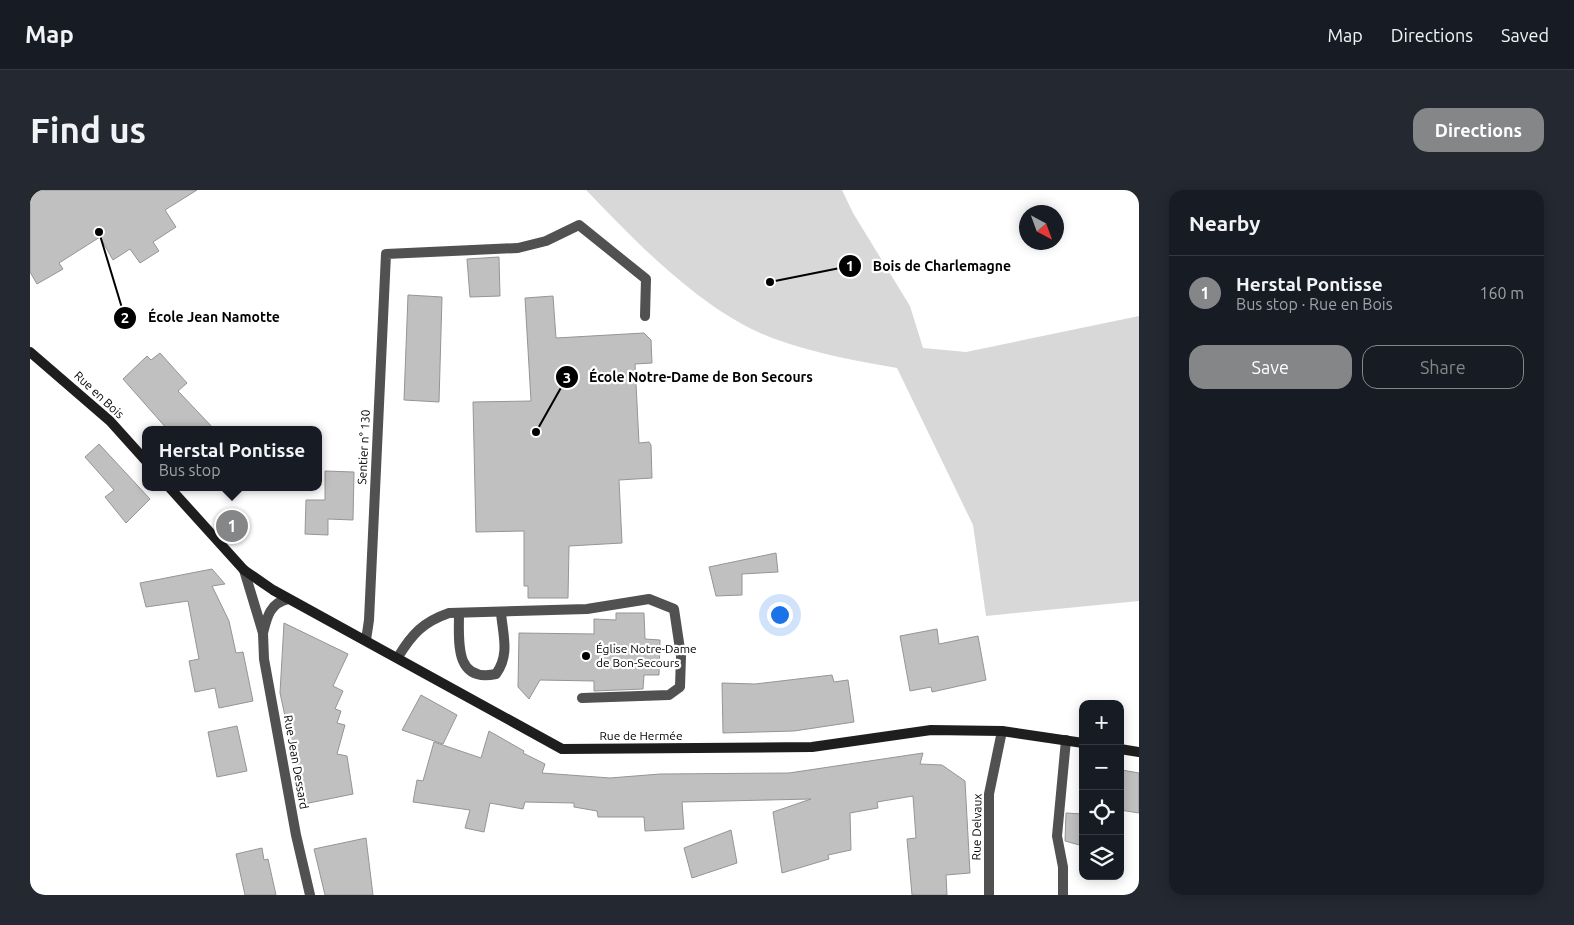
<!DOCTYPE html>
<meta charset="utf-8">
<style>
:root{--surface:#171b24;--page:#242831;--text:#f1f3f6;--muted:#9ea1a6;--line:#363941;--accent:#858687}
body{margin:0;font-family:Ubuntu,sans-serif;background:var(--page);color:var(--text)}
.controls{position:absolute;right:15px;bottom:15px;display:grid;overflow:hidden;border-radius:10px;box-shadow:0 2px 12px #0003}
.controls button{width:45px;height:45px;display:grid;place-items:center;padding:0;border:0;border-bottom:1px solid var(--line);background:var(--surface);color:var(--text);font:25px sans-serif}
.compass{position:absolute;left:989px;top:15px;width:45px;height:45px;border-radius:50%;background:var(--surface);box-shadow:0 2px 12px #0003;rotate:139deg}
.you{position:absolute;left:749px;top:424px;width:18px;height:18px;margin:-12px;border:4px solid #fff;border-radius:50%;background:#1a73e8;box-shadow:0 0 0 8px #1a73e833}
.badge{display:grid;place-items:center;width:32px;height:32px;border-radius:50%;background:var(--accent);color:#fff;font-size:16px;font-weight:700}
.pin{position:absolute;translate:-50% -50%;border:2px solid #fff;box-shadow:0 1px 5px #0006}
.popup{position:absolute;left:112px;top:236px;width:180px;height:65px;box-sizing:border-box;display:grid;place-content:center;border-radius:10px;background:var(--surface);filter:drop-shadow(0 1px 4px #0005);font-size:16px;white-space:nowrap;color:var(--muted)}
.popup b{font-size:19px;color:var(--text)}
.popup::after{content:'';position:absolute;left:50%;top:100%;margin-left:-10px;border:10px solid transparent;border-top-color:var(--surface)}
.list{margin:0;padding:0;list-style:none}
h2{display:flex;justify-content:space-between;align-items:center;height:65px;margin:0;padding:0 20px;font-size:21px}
h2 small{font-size:16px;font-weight:400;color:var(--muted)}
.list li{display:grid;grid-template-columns:32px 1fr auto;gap:15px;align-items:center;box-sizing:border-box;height:75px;padding:0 20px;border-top:1px solid var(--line)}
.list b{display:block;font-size:19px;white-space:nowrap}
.list p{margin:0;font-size:16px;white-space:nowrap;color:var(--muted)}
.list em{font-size:16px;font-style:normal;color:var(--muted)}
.actions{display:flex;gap:10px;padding:15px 20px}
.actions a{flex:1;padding:11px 0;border:1px solid var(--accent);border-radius:15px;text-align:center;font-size:18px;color:var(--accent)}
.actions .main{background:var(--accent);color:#fff}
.icon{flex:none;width:28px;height:28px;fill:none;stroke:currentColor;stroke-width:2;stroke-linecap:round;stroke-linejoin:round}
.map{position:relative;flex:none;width:1109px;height:705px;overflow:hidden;border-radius:15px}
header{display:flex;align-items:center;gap:30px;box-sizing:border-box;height:70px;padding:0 25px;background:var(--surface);border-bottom:1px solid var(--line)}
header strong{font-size:24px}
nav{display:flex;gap:28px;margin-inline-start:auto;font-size:18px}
.intro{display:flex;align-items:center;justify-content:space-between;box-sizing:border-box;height:120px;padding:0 30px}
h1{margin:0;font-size:35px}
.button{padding:12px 22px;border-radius:15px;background:var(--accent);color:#fff;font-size:18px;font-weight:700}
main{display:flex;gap:30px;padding:0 30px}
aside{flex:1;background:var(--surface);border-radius:15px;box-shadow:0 2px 12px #0003}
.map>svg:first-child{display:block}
</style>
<header>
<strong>Map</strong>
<nav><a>Map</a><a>Directions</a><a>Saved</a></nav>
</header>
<div class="intro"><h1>Find us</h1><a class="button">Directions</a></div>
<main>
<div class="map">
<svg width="1109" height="705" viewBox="0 0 1109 705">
<rect width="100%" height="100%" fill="#fff"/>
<path fill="#d8d8d8" d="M556,0h256l11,23 57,93 13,42 43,4 173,-36v285l-153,15 -13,-91 -76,-157c-41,-7 -83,-15 -122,-29 -70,-25 -138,-96 -189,-149z"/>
<g fill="#c0c0c0" stroke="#959595">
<path d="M0,0h167l-32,20 11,17 -23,15 6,9 -19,12 -10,-14 -17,11 -13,-23 -41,26 4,6 -26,15 -7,-12z"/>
<path d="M469,67l1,39 -30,1 -3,-38z"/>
<path d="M378,105l34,2 -3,105 -35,-2z"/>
<path d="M523,106l3,42 88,-5 7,7 1,23 -17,1 4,79 10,-1 2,3 1,33 -33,2 3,63 -53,3 -1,52h-40v-12h-4v-55l-48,1 -3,-130 58,-1 -6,-103z"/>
<path d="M130,163l27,30 -9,8 37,39h-47l-45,-51 24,-23 4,4z"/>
<path d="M69,254l51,55 -24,24 -21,-26 9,-7 -29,-33z"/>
<path d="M295,281l29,1 -1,48 -25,-1v16l-23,-1 1,-34h19z"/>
<path d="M746,363l2,19 -36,2v21l-26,1 -7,-29z"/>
<path d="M182,379l13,15 -13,2 17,35 7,32 7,-1 10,49 -34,7 -4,-20 -20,4 -6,-31 10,-2 -11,-58 -42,6 -6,-24z"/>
<path d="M586,423h28l1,26 15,1 -1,35h-15l-1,14 -49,2v-10l-54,-1 -11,19 -11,-12 1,-54 75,1v-15l22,1z"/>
<path d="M254,433l64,31 -15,32 10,5 -8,18 6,2 -4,12 8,2 -8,29 10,2 6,38 -49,10 -24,-111z"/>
<path d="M907,439l2,15 39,-8 8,44 -54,12 -1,-5 -21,4 -10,-55z"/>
<path d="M802,485l2,7 14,-2 6,42 -60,9 -71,2 -1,-50 33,1z"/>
<path d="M391,505l36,20 -14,29 -41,-14z"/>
<path d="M207,536l10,45 -30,6 -9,-45z"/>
<path d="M459,541l35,20 -1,2 22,11 -3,9 68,5 50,-4 129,-1 134,-20 -3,11 22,1 23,16 5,92 -24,2 1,20h-35l-5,-56 9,-1 -3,-42 -36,6 1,6 -28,5 1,37 -23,5 1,4 -47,14 -9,-61 38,-13 -129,3 2,27 -39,2 -1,-14h-46l-1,-6 -23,-4v-4l-49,-1 -2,7 -33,-6 -6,29 -19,-4 5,-18 -57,-8 4,-22 6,1 11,-39 47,16z"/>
<path d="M1092,580l17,3v40l-19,-3z"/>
<path d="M1036,623l17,1v32l-18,-5z"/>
<path d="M701,640l6,33 -45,15 -8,-30z"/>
<path d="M336,648l7,57h-48l-11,-46z"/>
<path d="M232,658l2,12 4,-1 8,36h-31l-9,-41z"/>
</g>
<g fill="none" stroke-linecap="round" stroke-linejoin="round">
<g stroke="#515151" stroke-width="10">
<path d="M429,423c0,28 -5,70 37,61 14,-19 7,-39 5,-61"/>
<path d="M336,450l3,-20 17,-366 132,-6 28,-7 33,-16 67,54 -1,37"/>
<path d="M368,467c14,-23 25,-35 51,-44l138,-4 62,-10 25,10 7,47 -1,31 -11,8 -87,3"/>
<path d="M1033,705v-28l-6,-31 9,-96"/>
</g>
<g stroke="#515151" stroke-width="10">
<path d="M214,380l19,63 1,26 32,176 14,60"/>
<path d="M233,443c4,-16 7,-30 25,-34"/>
<path d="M959,705v-101l13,-63"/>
</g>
<g stroke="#1e1e1e" stroke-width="10">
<path d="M0,162l80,69 36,40"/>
<path d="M139,297l75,83 29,20 289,159 250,-2 119,-17 71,1 81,12"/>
<path d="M1090,559l19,3"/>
</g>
</g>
<circle fill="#000" stroke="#fff" stroke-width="2" cx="556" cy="466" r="5"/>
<g text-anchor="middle" stroke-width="4.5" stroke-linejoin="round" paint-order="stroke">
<g font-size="12" fill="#000" stroke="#fff">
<text transform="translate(69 205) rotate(43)" y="4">Rue en Bois</text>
<text transform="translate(334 257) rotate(-87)" y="4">Sentier n° 130</text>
<text x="611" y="550">Rue de Hermée</text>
<text transform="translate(266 572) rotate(80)" y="4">Rue Jean Dessard</text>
<text transform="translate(947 637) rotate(-89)" y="4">Rue Delvaux</text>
</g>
<g font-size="12" fill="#000" stroke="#fff" text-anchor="start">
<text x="566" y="463">Église Notre-Dame<tspan x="566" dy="14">de Bon-Secours</tspan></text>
</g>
</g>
<path fill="none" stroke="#000" stroke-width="2" d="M740 92L820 76M69 42L95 128M506 242L537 187"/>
<g fill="#000" stroke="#fff" stroke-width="2">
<circle cx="740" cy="92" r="5"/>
<circle cx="69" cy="42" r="5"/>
<circle cx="506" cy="242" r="5"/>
<circle cx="820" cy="76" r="12"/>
<circle cx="95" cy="128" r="12"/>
<circle cx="537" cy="187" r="12"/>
</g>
<g font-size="15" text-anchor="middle" font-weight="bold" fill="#fff">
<text x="820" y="81">1</text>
<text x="95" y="133">2</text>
<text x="537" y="193">3</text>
</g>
<g font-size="14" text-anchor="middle" font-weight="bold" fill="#000" stroke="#fff" stroke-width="4.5" stroke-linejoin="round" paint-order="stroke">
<text x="912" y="81">Bois de Charlemagne</text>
<text x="184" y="132">École Jean Namotte</text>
<text x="671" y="192">École Notre-Dame de Bon Secours</text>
</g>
</svg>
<div class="controls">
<button>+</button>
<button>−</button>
<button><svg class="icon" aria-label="locate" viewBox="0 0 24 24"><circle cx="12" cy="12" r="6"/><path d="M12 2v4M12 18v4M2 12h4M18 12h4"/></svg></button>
<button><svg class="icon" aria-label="layers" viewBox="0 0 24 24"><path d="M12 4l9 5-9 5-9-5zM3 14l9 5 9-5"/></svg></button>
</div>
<svg class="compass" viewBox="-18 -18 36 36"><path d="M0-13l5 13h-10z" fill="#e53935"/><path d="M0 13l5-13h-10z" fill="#9ea1a6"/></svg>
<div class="you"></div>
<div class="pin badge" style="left:202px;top:336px">1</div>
<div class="popup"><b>Herstal Pontisse</b>Bus stop</div>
</div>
<aside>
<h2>Nearby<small></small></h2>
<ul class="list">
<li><span class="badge">1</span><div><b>Herstal Pontisse</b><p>Bus stop · Rue en Bois</p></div><em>160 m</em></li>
</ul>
<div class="actions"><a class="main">Save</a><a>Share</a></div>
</aside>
</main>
